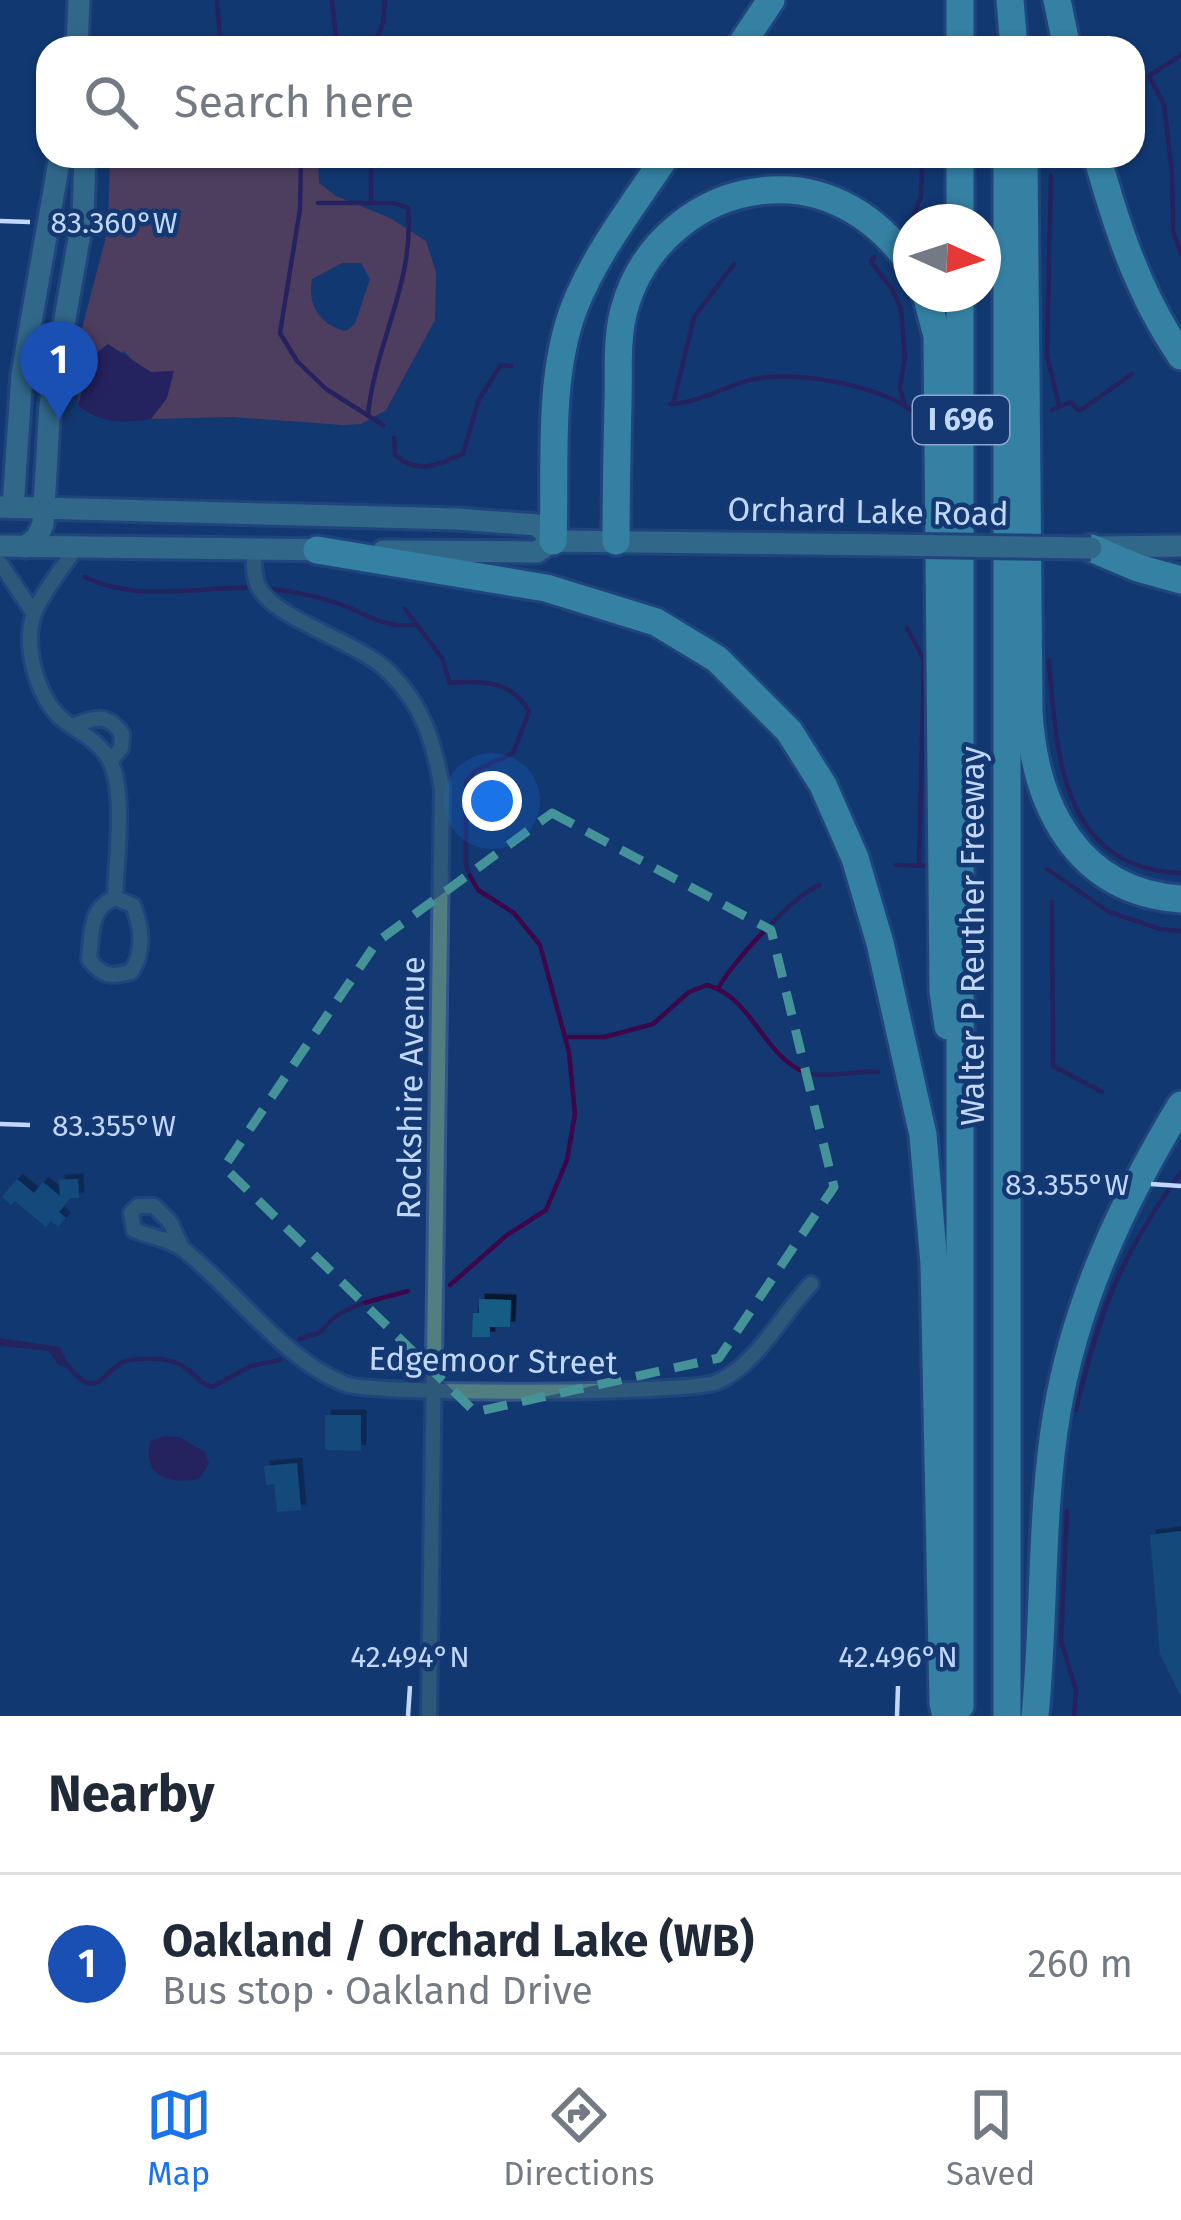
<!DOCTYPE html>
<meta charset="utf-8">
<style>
:root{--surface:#fff;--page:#f6f6f7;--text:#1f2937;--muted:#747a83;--line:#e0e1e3;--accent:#1a73e8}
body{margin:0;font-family:"Fira Sans",sans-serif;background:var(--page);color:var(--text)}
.compass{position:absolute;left:893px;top:204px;width:108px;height:108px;border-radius:50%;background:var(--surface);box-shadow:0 3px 9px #0004;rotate:93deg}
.you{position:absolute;left:492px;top:801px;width:42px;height:42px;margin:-30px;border:9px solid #fff;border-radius:50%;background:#1a73e8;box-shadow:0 0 0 18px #1a73e833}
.badge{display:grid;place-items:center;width:78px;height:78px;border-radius:50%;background:var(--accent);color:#fff;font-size:39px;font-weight:700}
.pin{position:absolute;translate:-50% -99px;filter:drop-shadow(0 3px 6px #0008)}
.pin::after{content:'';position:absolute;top:63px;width:42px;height:36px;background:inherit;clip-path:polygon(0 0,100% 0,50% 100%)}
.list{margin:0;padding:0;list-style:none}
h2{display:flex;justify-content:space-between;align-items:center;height:156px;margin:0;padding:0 48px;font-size:51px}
h2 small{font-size:39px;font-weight:400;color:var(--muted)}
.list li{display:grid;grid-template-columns:78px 1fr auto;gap:36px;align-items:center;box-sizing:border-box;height:180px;padding:0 48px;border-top:3px solid var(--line)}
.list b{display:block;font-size:45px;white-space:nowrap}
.list p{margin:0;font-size:39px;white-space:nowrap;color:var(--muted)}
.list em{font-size:39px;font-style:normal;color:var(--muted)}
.icon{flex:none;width:66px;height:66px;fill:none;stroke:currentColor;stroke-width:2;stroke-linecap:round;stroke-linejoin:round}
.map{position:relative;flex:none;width:1181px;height:1716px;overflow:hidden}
.search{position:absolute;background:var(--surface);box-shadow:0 3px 9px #0004;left:36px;right:36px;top:36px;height:132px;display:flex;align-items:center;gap:30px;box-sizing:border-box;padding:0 42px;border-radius:36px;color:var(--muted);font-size:45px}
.sheet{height:336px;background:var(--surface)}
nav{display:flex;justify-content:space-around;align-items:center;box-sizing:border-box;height:168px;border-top:3px solid var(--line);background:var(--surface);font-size:33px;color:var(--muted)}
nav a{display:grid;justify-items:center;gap:6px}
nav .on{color:var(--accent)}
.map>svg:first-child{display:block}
</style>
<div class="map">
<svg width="1181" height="1716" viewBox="0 0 1181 1716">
<defs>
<filter id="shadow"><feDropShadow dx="5.5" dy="-5.5" stdDeviation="0" flood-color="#0009"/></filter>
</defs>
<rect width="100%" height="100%" fill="#133872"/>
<path fill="#964347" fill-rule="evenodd" d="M110,156h212l-4,8 1,19 17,13 54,22 36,23 10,31 -1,48 -49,90 -25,14 -17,1 -112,-8 -81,2 16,-21 -16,-26 -15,-8 -12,-13 -41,34 -5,20 1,-65 29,-111zM342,263h19l9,16 -15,45 -9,7c-26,-6 -39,-26 -34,-52z"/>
<g fill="#3d0749">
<path d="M108,344l43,28 23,-1 -7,27 -16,21c-27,5 -51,5 -73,-14l16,-50z"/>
<path d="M0,1338l60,9 10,21 -12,-3 -9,-14 -49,-5z"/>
<path d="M179,1437l26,15 4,12 -10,15c-31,5 -56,-1 -49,-38l14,-5z"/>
</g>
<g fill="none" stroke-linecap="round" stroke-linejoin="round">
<g stroke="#3d0749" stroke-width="4.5">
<path d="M217,0l4,48"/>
<path d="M332,0l5,48"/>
<path d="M373,48l10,-25 2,-23"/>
<path d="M1181,55l-32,21 15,28 8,69 1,58 8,23"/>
<path d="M301,156l-1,53 -20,124 17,28 29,28 57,36"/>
<path d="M1051,176l-4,180 12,49"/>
<path d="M318,203h76l14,5c7,74 -33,135 -40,207"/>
<path d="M371,203v-47"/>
<path d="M912,220l9,-24 1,-28"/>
<path d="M874,257l-3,5 21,27 9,20 4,48 -5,31 5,17"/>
<path d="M670,404c29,-1 53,-17 80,-24 40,-11 130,5 162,31"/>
<path d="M673,404l21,-87 40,-53"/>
<path d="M1052,410l19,-8 7,8 6,-2 48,-34"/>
<path d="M394,438l1,17c22,20 43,10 68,-1l16,-55 22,-34 10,1"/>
<path d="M85,577c50,26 116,9 169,11"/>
<path d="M266,589c26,1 59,9 84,19 23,11 38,19 64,17"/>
<path d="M405,609l37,49 8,25c31,-3 64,-2 79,29l-16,41 -38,18 -9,11v82l3,10 9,16 36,23 26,32 29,107 6,62 -8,46 -21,50 -39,25 -57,50"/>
<path d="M907,628l17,32 -5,206"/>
<path d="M1049,661c8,93 11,207 132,212"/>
<path d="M896,865l36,1"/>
<path d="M1047,869l62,43 51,17 21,2"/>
<path d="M1052,902l1,165"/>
<path d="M718,989c11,-24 79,-97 102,-104"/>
<path d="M565,1037h40l48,-13 36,-32 18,-7c46,13 55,69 97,87 15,7 55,-2 74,0"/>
<path d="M1055,1067l47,25"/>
<path d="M299,1339l22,-7c18,-28 57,-32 87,-41"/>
<path d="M67,1365c30,36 31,12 57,-4 19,-3 47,-5 63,8 11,8 12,14 25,18l39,-21 29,-6"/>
<path d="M1076,1410c24,-101 44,-153 105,-238"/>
<path d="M1067,1511l-6,130 15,49 -2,26"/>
</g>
</g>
<g fill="#155d85" filter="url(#shadow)">
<path d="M17,1179l17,14 9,-11 17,14 -1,-16 19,-1 1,19h-8l-12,14 7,6 -8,9 -7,-6 -5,6 -31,-26 -4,4 -9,-8z"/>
<path d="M479,1299l32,1 -1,27h-20v10h-18l1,-24h6z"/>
<path d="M325,1415h36v36l-36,-1z"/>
<path d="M297,1463l4,47 -24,2 -3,-28 -8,1 -2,-19z"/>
<path d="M1181,1531v166l-21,-43 -10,-119z"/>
</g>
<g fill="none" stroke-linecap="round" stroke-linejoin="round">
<g stroke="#32558b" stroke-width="20">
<g id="street">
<path d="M77,547c-14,20 -31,40 -41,62 -15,31 0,88 26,110 17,14 37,21 48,42 16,31 6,101 5,137 -26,10 -23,36 -26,61 13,18 22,18 42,13 14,-21 11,-44 2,-67l-18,-7"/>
<path d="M254,550c0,12 -1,25 4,36 15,33 98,54 131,86 34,33 45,71 53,116l-13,928"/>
<path d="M0,563l33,49"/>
<path d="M72,726c23,-8 35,-14 50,8l-1,14 -11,14"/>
<path d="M181,1246l-11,-24 -16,-16h-16l-7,7 3,17c16,7 37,9 50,20 51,40 99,109 161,134 26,11 346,10 372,-2 41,-18 64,-67 94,-98"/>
</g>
</g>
<g stroke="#32558b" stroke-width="27">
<g id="secondary">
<path d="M77,48l2,-48"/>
<path d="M0,507l457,12 80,6 16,16"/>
<path d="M13,507l9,-133 38,-218"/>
<path d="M0,546l333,4"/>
<path d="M25,547l12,-10 6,-13 7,-120 33,-188 2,-60"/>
<path d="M1098,547l83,-1"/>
<path d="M383,551l154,1 16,-11 335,4"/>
</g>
</g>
<g stroke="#32558b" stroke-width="33">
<g id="highway">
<path d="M960,0v48"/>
<path d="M1010,0l4,48"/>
<path d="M1057,0l10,48"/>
<path d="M739,48l32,-48"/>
<path d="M1024,156l5,555c5,93 47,181 152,188"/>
<path d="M1097,156c20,72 42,139 84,200"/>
<path d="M960,222v-66"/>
<path d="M926,294l11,42 6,655 5,35"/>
<path d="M553,541c3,-76 -6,-161 21,-233 21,-54 60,-104 92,-152"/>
<path d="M616,541c0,-46 1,-92 2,-139 1,-30 -2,-62 6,-92 18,-67 77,-116 147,-120 58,-4 108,29 140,75"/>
<path d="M1091,548l47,20 43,12"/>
<path d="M317,550l229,38 110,34 61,37 72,72 34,54 32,73 25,85 43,192 11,129 9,439 3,13"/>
<path d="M960,1706v-1412"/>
<path d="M1007,1716v-1560"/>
<path d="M1035,1716c10,-101 5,-204 22,-304 19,-112 66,-211 124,-307"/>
</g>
</g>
<use href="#street" stroke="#517e80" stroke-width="14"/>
<use href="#secondary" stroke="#58a3a6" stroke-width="21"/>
<use href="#highway" stroke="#5dd9de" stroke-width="27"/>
<g stroke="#32558b" stroke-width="27" stroke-linecap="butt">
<path id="secondary-bridge" d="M888,545l203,3"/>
</g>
<use href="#secondary-bridge" stroke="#58a3a6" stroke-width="21"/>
</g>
<path d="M0 0H1181V1716H0ZM552,813l219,117 63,257 -115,171 -244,54 -251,-245 153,-225z" fill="#133872" fill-opacity=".55" fill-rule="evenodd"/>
<path fill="none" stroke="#449398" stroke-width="9" stroke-dasharray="24 15" stroke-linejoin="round" d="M552,813l219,117 63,257 -115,171 -244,54 -251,-245 153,-225z"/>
<path fill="none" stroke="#c1d7fb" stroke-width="4.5" d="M0,221l30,1M0,1124l30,1M1151,1184l30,2M408,1716l2,-30M897,1716l1,-30"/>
<g text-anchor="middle" stroke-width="9" stroke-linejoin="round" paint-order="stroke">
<rect fill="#133872" stroke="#8da7d2" stroke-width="3" x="913" y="396" width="96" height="48" rx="9"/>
<g font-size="30" font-weight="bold" fill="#c1d7fb">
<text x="961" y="430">I 696</text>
</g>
<g font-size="33" fill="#c1d7fb" stroke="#133872">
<text transform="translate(868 511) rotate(1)" y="12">Orchard Lake Road</text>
<text transform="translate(972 936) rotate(-90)" y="12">Walter P Reuther Freeway</text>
<text transform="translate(410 1088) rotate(-89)" y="12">Rockshire Avenue</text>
<text transform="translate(493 1360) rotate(1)" y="12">Edgemoor Street</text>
</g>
</g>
<g font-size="30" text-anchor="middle" fill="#c1d7fb" stroke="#133872" stroke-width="9" stroke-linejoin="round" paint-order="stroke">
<text x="114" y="233">83.360°W</text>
<text x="114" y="1136">83.355°W</text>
<text x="1067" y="1195">83.355°W</text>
<text x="410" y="1667">42.494°N</text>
<text x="898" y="1667">42.496°N</text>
</g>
</svg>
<svg class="compass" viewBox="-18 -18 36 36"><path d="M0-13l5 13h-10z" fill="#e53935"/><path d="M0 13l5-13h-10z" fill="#747a83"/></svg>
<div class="you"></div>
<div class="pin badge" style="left:59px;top:420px;background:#1a4fb4">1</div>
<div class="search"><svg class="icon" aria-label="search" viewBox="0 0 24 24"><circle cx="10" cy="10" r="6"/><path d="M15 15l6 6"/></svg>Search here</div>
</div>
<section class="sheet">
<h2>Nearby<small></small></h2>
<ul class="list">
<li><span class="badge" style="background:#1a4fb4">1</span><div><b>Oakland / Orchard Lake (WB)</b><p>Bus stop · Oakland Drive</p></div><em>260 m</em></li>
</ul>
</section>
<nav>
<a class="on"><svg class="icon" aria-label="map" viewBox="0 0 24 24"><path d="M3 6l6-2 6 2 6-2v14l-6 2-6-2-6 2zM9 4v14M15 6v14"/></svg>Map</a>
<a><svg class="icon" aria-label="directions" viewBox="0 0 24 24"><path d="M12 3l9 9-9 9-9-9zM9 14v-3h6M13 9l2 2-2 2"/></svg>Directions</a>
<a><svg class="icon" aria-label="saved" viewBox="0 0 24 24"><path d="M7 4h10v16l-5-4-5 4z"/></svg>Saved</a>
</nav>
